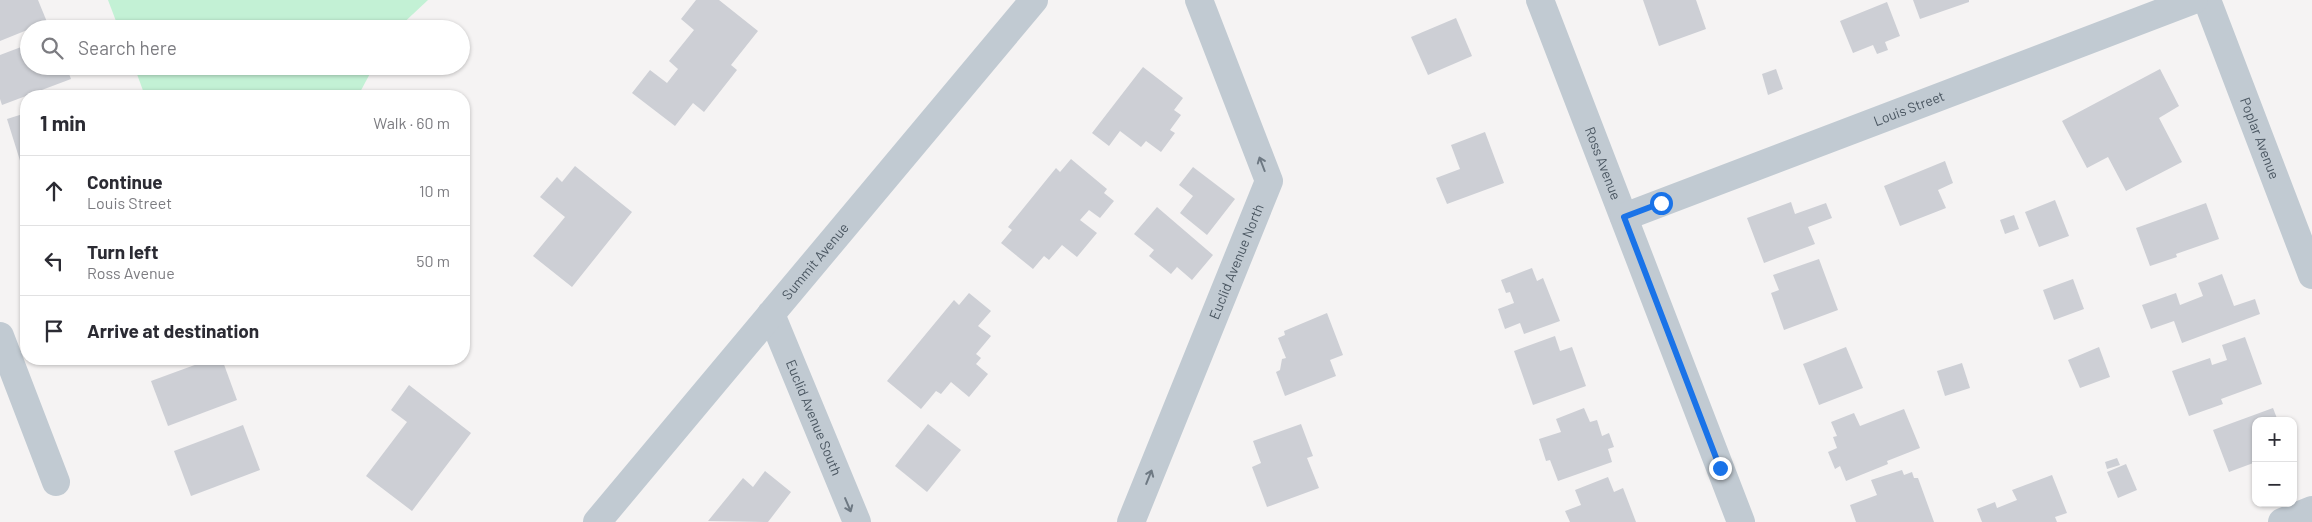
<!DOCTYPE html>
<meta charset="utf-8">
<style>
:root{--surface:#fff;--page:#f7f7f7;--text:#2b2b33;--muted:#7c7c81;--line:#e1e1e2}
body{margin:0;font-family:Barlow,sans-serif;background:var(--page);color:var(--text)}
.controls{position:absolute;right:15px;bottom:15px;display:grid;overflow:hidden;border-radius:10px;box-shadow:0 1px 4px #0004}
.controls button{width:45px;height:45px;display:grid;place-items:center;padding:0;border:0;border-bottom:1px solid var(--line);background:var(--surface);color:var(--text);font:25px sans-serif}
.stop{position:absolute;width:15px;height:15px;margin:-11px;border:4px solid #1a73e8;border-radius:50%;background:#fff}
.stop.end{background:#1a73e8;border-color:#fff;box-shadow:0 1px 5px #0008}
.list{margin:0;padding:0;list-style:none}
h2{display:flex;justify-content:space-between;align-items:center;height:65px;margin:0;padding:0 20px;font-size:21px}
h2 small{font-size:16px;font-weight:400;color:var(--muted)}
.list li{display:grid;grid-template-columns:32px 1fr auto;gap:15px;align-items:center;box-sizing:border-box;height:70px;padding:0 20px;border-top:1px solid var(--line)}
.list b{display:block;font-size:19px;white-space:nowrap}
.list p{margin:0;font-size:16px;white-space:nowrap;color:var(--muted)}
.list em{font-size:16px;font-style:normal;color:var(--muted)}
.icon{flex:none;width:28px;height:28px;fill:none;stroke:currentColor;stroke-width:2;stroke-linecap:round;stroke-linejoin:round}
.map{position:relative;flex:none;width:2312px;height:522px;overflow:hidden}
.search{position:absolute;background:var(--surface);box-shadow:0 1px 4px #0004;left:20px;top:20px;width:450px;height:55px;display:flex;align-items:center;gap:12px;box-sizing:border-box;padding:0 18px;border-radius:28px;color:var(--muted);font-size:19px}
.panel{position:absolute;background:var(--surface);box-shadow:0 1px 4px #0004;left:20px;top:90px;width:450px;height:275px;border-radius:20px}
.map>svg:first-child{display:block}
</style>
<div class="map">
<svg width="2312" height="522" viewBox="0 0 2312 522">
<rect width="100%" height="100%" fill="#f5f3f3"/>
<g fill="#c3f1d5">
<path d="M108,0h320l-31,29h-278z"/>
<path d="M134,66h240l-16,30h-213z"/>
</g>
<g fill="#cdcfd5">
<path d="M0,0h38l9,22 -47,19z"/>
<path d="M696,0h23l39,31 -27,34 6,5 -33,42 -11,-9 -18,23 -43,-33 18,-23 17,13 11,-14 -9,-8 25,-31 -13,-11z"/>
<path d="M1643,0h53l10,29 -47,17z"/>
<path d="M1913,0h56v2l-49,17z"/>
<path d="M1887,2l13,34 -15,6 3,8 -11,4 -4,-9 -20,8 -13,-32z"/>
<path d="M1456,18l16,38 -44,19 -17,-38z"/>
<path d="M29,44v22h37l5,13 -69,26 -2,-6v-44z"/>
<path d="M1143,67l40,31 -9,12 7,5 -11,15 5,3 -14,19 -15,-11 -5,6 -21,-16 -11,15 -17,-13z"/>
<path d="M1776,69l7,20 -15,6 -6,-21z"/>
<path d="M2160,69l19,37 -20,12 23,44 -56,29 -18,-34 -21,11 -25,-47z"/>
<path d="M26,113v52l-4,2 -15,-48z"/>
<path d="M1485,132l19,51 -57,21 -11,-26 24,-9 -9,-24z"/>
<path d="M1071,159l36,30 -3,4 10,8 -14,17 -11,-8 -9,10 17,13 -20,24 -15,-12 -13,15 -5,-4 -11,13 -32,-26 11,-13 -4,-3 48,-59 4,4z"/>
<path d="M1945,161l8,22 -15,7 8,18 -46,18 -16,-40z"/>
<path d="M575,166l57,46 -60,75 -39,-31 32,-39 -25,-20 17,-20 5,5z"/>
<path d="M1193,167l42,32 -28,36 -27,-22 13,-17 -14,-11z"/>
<path d="M2055,200l14,36 -30,11 -14,-35z"/>
<path d="M1791,202l4,12 31,-11 6,15 -24,9 7,17 -51,19 -17,-45z"/>
<path d="M2206,203l13,36 -43,15 1,3 -27,9 -14,-38z"/>
<path d="M1157,207l56,48 -21,25 -15,-13 -6,7 -22,-18 5,-6 -20,-16z"/>
<path d="M2014,215l5,14 -14,5 -5,-14z"/>
<path d="M1819,259l19,51 -54,20 -13,-37 8,-3 -6,-15z"/>
<path d="M1532,268l5,13 6,-3 17,43 -36,13 -4,-11 -15,6 -7,-20 16,-6 -4,-11 -4,1 -5,-13z"/>
<path d="M2222,274l12,32 21,-7 5,15 -78,29 -8,-22 -23,8 -9,-24 34,-12 4,12 23,-9 -5,-13z"/>
<path d="M2073,279l11,30 -30,11 -11,-30z"/>
<path d="M969,293l22,18 -13,15 13,10 -15,18 5,4 -5,6 12,10 -19,23 -18,-15 -10,12 -5,-3 -15,18 -34,-28 67,-81 5,5z"/>
<path d="M1327,313l16,42 -13,5 6,16 -51,20 -9,-24 4,-2 2,-11 4,-1 -8,-20 7,-3 -1,-4z"/>
<path d="M1555,336l5,15 12,-4 14,39 -53,19 -19,-54z"/>
<path d="M2245,337l17,47 -41,15 2,5 -34,12 -17,-45 38,-13 2,7 15,-5 -5,-15z"/>
<path d="M1846,347l17,41 -44,17 -16,-41z"/>
<path d="M2099,347l11,30 -30,11 -12,-28z"/>
<path d="M211,359h11l15,41 -69,26 -17,-45z"/>
<path d="M1962,363l8,25 -25,8 -8,-25z"/>
<path d="M409,385l62,48 -59,78 -46,-35 41,-54 -16,-12z"/>
<path d="M1584,408l6,14 7,-2 5,16 7,-3 5,14 -6,2 4,13 -54,19 -8,-21 -4,1 -7,-22 22,-7 -5,-13z"/>
<path d="M2273,408l5,13h-22v41l-27,10 -16,-42z"/>
<path d="M1904,409l16,39 -33,13 1,3 -42,17 -6,-15 -5,3 -7,-17 9,-4 -4,-11 4,-1 -6,-14 23,-9 6,13z"/>
<path d="M928,424l33,26 -34,42 -32,-26z"/>
<path d="M1301,424l12,32 -6,2 12,30 -52,19 -15,-40 9,-4 -8,-22z"/>
<path d="M243,425l17,45 -69,26 -17,-45z"/>
<path d="M2117,458l3,7 -13,4 -2,-7z"/>
<path d="M2126,464l11,26 -19,8 -11,-26z"/>
<path d="M1902,470l2,5 8,-3 2,6h4l16,44h-78l-6,-17 27,-10 -6,-15z"/>
<path d="M765,471l26,21 -23,30 -60,-1 35,-43 10,9z"/>
<path d="M2052,475l15,38 -12,4 2,5h-75l-5,-13 18,-7 2,6 20,-8 -5,-10z"/>
<path d="M1608,477l6,15 9,-4 13,34h-66l-5,-11 16,-6 -6,-15z"/>
</g>
<g fill="none" stroke-linecap="round" stroke-linejoin="round">
<g stroke="#c1cad2" stroke-width="28">
<path id="s1" d="M1540,0l201,522"/>
<path id="s2" d="M2207,0l105,275"/>
<path id="s3" d="M1624,217l570,-217"/>
<path id="s4" d="M771,314l86,208"/>
<path d="M0,336l56,146"/>
<path id="s5" d="M597,522l437,-522"/>
<path id="s6" d="M1131,522l138,-341 -70,-181"/>
<path d="M2282,522l30,-12"/>
</g>
</g>
<defs><path id="oneway-shaft" d="M-6 0H5M1.5-3L5.5 0L1.5 3" fill="none" stroke-width="1.6" stroke-linecap="round" stroke-linejoin="round" transform="scale(1.25)"/></defs>
<g stroke="#6e7983">
<use href="#oneway-shaft" transform="translate(1262 164) rotate(-111)"/>
<use href="#oneway-shaft" transform="translate(1149 477) rotate(-68)"/>
<use href="#oneway-shaft" transform="translate(848 505) rotate(67)"/>
</g>
<g fill="none" stroke-linecap="round" stroke-linejoin="round">
<path stroke="#1a73e8" stroke-width="6" d="M1661,203l-37,14 96,251"/>
</g>
<g text-anchor="middle" stroke-width="4" stroke-linejoin="round" paint-order="stroke">
<g font-size="14" fill="#4a5661" stroke="#fff">
<text dy="5" stroke="none"><textPath href="#s3" startOffset="305">Louis Street</textPath></text>
<text dy="5" stroke="none"><textPath href="#s2" startOffset="148">Poplar Avenue</textPath></text>
<text dy="5" stroke="none"><textPath href="#s1" startOffset="175">Ross Avenue</textPath></text>
<text dy="5" stroke="none"><textPath href="#s5" startOffset="340">Summit Avenue</textPath></text>
<text dy="5" stroke="none"><textPath href="#s6" startOffset="281">Euclid Avenue North</textPath></text>
<text dy="5" stroke="none"><textPath href="#s4" startOffset="112">Euclid Avenue South</textPath></text>
</g>
</g>
</svg>
<div class="controls">
<button>+</button>
<button>−</button>
</div>
<div class="stop" style="left:1661px;top:203px"></div>
<div class="stop end" style="left:1720px;top:468px"></div>
<div class="search"><svg class="icon" aria-label="search" viewBox="0 0 24 24"><circle cx="10" cy="10" r="6"/><path d="M15 15l6 6"/></svg>Search here</div>
<section class="panel">
<h2>1 min<small>Walk · 60 m</small></h2>
<ul class="list">
<li><svg class="icon" aria-label="ahead" viewBox="0 0 24 24"><path d="M12 20V5M6 11l6-6 6 6"/></svg><div><b>Continue</b><p>Louis Street</p></div><em>10 m</em></li>
<li><svg class="icon" aria-label="left" viewBox="0 0 24 24"><path d="M17 20v-9H6M10 6l-5 5 5 5"/></svg><div><b>Turn left</b><p>Ross Avenue</p></div><em>50 m</em></li>
<li><svg class="icon" aria-label="arrive" viewBox="0 0 24 24"><path d="M6 21V4h12l-3 4 3 4H6"/></svg><div><b>Arrive at destination</b></div></li>
</ul>
</section>
</div>
